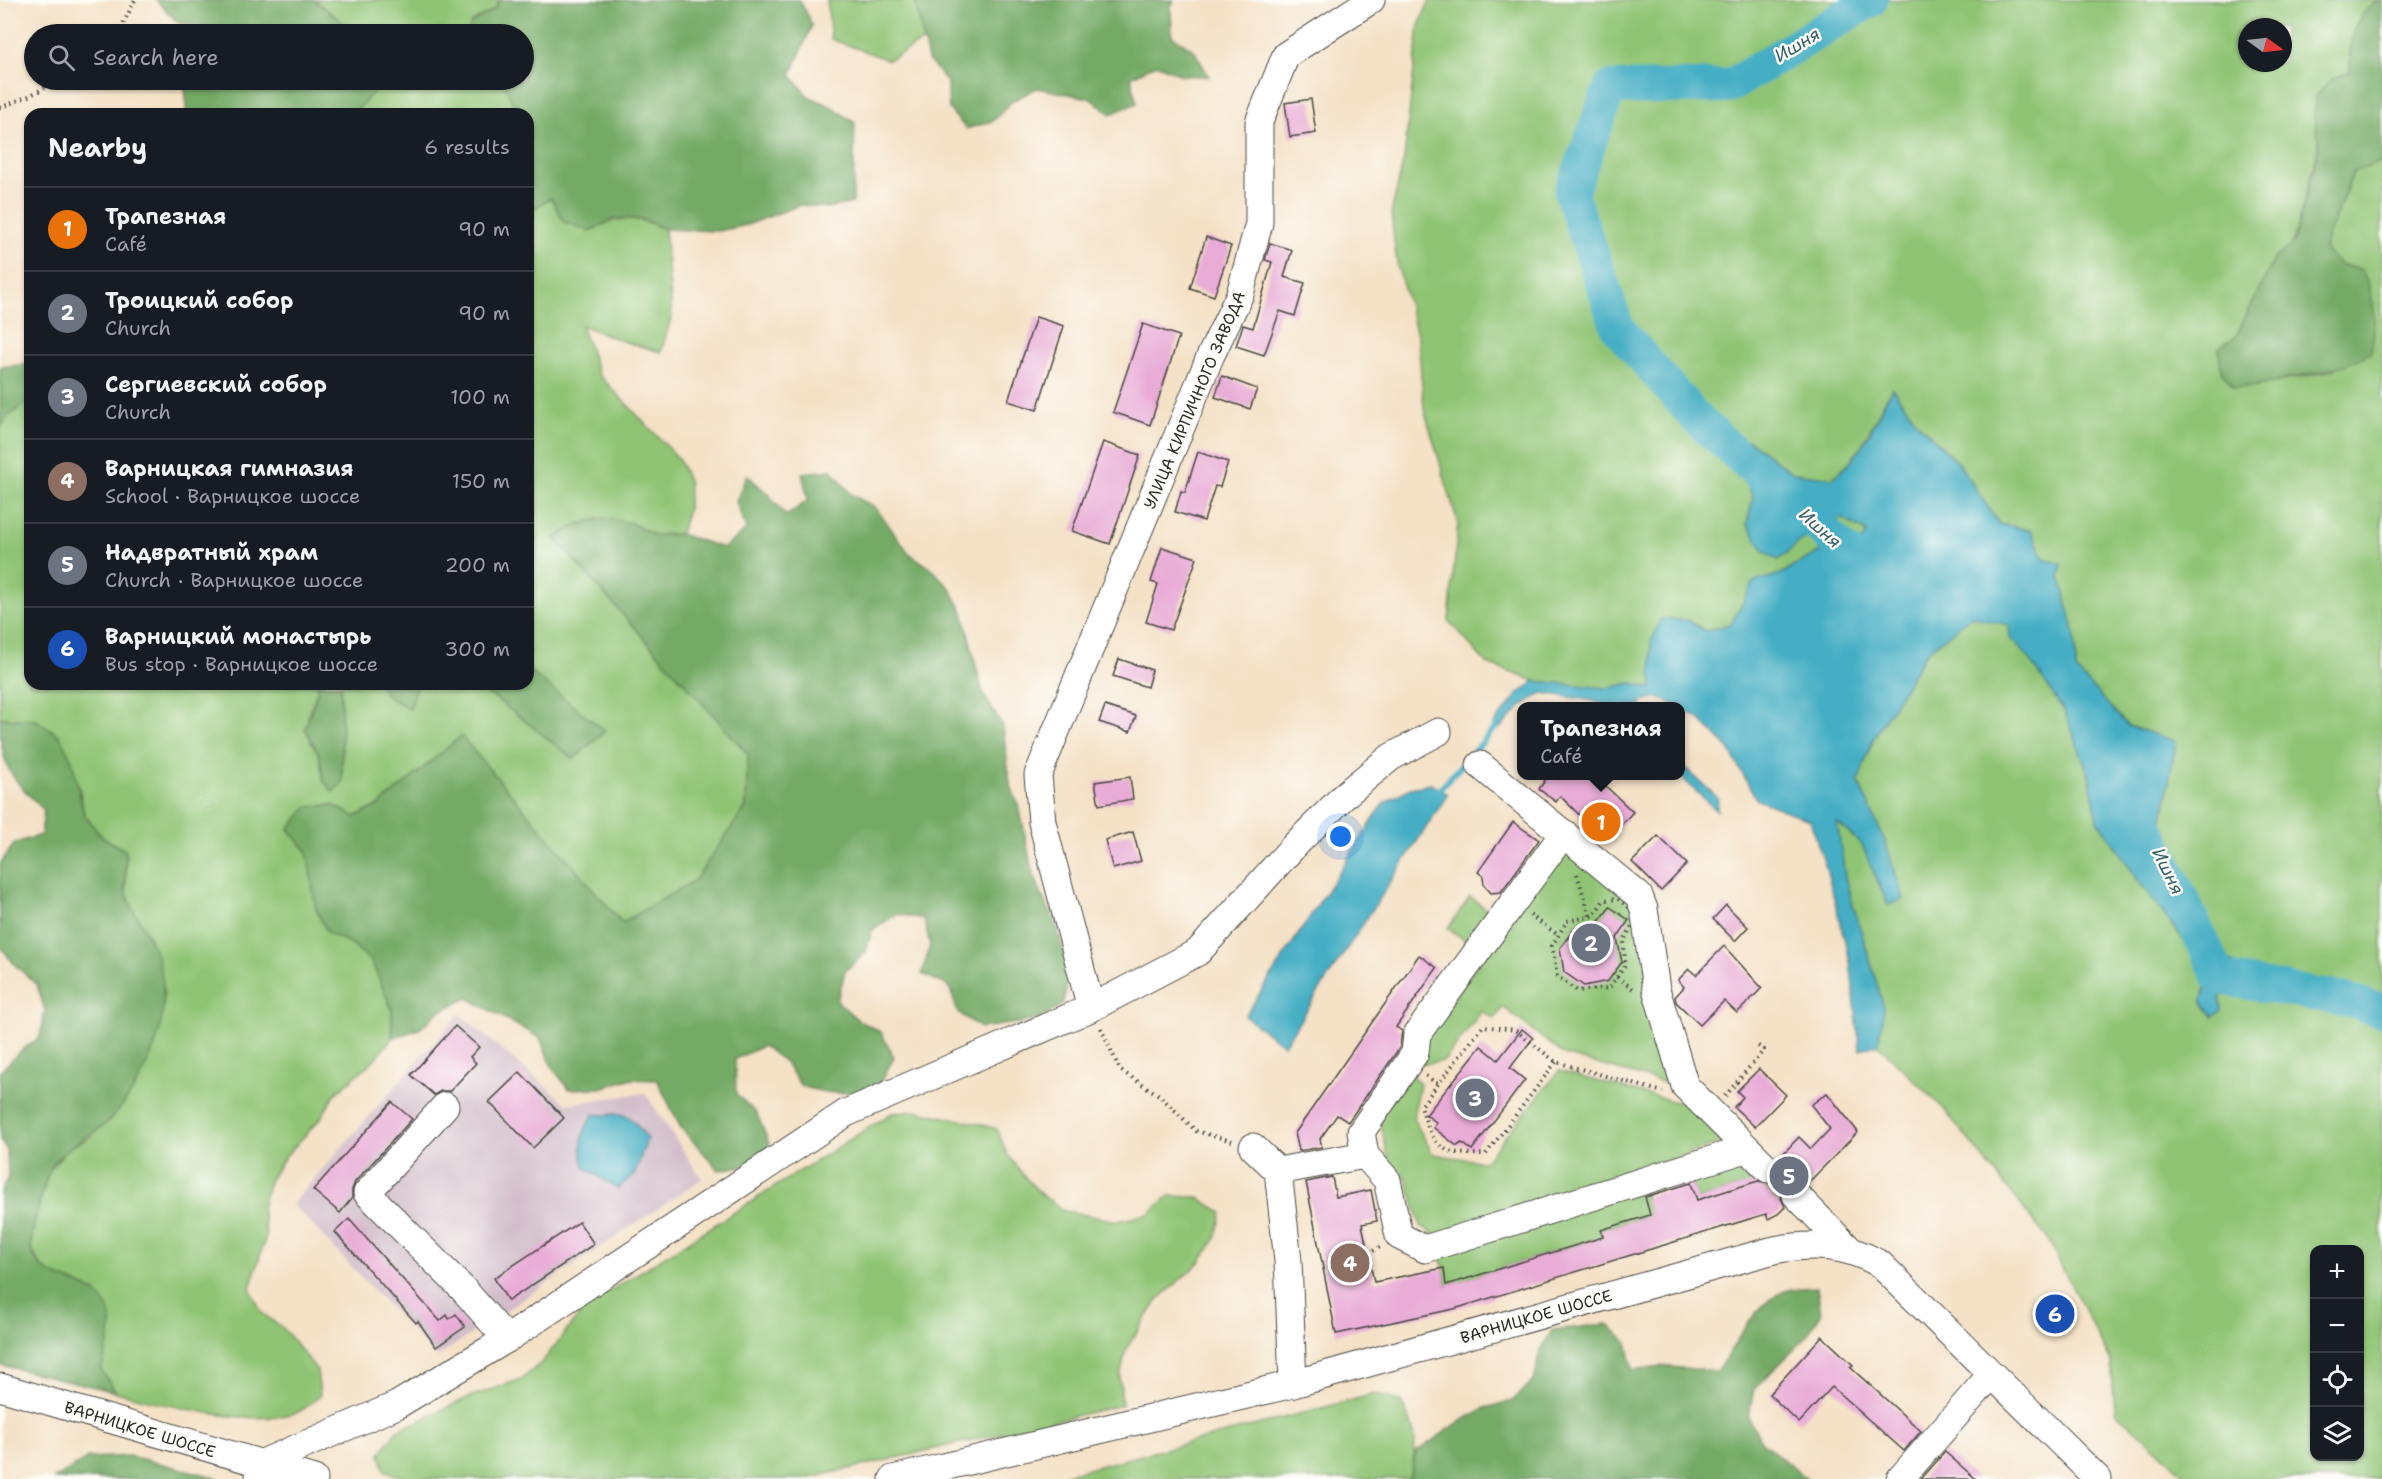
<!DOCTYPE html>
<meta charset="utf-8">
<style>
:root{--surface:#171b24;--page:#242831;--text:#f1f3f6;--muted:#9ea1a6;--line:#363941;--accent:#b45309}
body{margin:0;font-family:"Shantell Sans",sans-serif;background:var(--page);color:var(--text)}
.controls{position:absolute;right:18px;bottom:18px;display:grid;overflow:hidden;border-radius:12px;box-shadow:0 2px 4px #0004}
.controls button{width:54px;height:54px;display:grid;place-items:center;padding:0;border:0;border-bottom:2px solid var(--line);background:var(--surface);color:var(--text);font:30px sans-serif}
.compass{position:absolute;left:2238px;top:18px;width:54px;height:54px;border-radius:50%;background:var(--surface);box-shadow:0 2px 4px #0004;rotate:105deg}
.you{position:absolute;left:1341px;top:837px;width:21px;height:21px;margin:-15px;border:4px solid #fff;border-radius:50%;background:#1a73e8;box-shadow:0 0 0 9px #1a73e833}
.badge{display:grid;place-items:center;width:39px;height:39px;border-radius:50%;background:var(--accent);color:#fff;font-size:20px;font-weight:700}
.pin{position:absolute;translate:-50% -50%;border:3px solid #fff;box-shadow:0 2px 6px #0006}
.popup{position:absolute;left:1517px;top:702px;width:168px;height:78px;box-sizing:border-box;display:grid;place-content:center;border-radius:12px;background:var(--surface);filter:drop-shadow(0 2px 4px #0005);font-size:20px;white-space:nowrap;color:var(--muted)}
.popup b{font-size:22px;color:var(--text)}
.popup::after{content:'';position:absolute;left:50%;top:100%;margin-left:-12px;border:12px solid transparent;border-top-color:var(--surface)}
.list{margin:0;padding:0;list-style:none}
h2{display:flex;justify-content:space-between;align-items:center;height:78px;margin:0;padding:0 24px;font-size:26px}
h2 small{font-size:20px;font-weight:400;color:var(--muted)}
.list li{display:grid;grid-template-columns:39px 1fr auto;gap:18px;align-items:center;box-sizing:border-box;height:84px;padding:0 24px;border-top:2px solid var(--line)}
.list b{display:block;font-size:22px;white-space:nowrap}
.list p{margin:0;font-size:20px;white-space:nowrap;color:var(--muted)}
.list em{font-size:20px;font-style:normal;color:var(--muted)}
.icon{flex:none;width:33px;height:33px;fill:none;stroke:currentColor;stroke-width:2;stroke-linecap:round;stroke-linejoin:round}
.map{position:relative;flex:none;width:2382px;height:1479px;overflow:hidden}
.search{position:absolute;background:var(--surface);box-shadow:0 2px 4px #0004;left:24px;top:24px;width:510px;height:66px;display:flex;align-items:center;gap:15px;box-sizing:border-box;padding:0 21px;border-radius:33px;color:var(--muted);font-size:22px}
.panel{position:absolute;background:var(--surface);box-shadow:0 2px 4px #0004;left:24px;top:108px;width:510px;height:582px;border-radius:18px}
.map>svg:first-child{display:block}
</style>
<div class="map">
<svg width="2382" height="1479" viewBox="0 0 2382 1479">
<rect width="100%" height="100%" fill="#fdfcf7"/>
<filter id="ink" filterUnits="userSpaceOnUse"><feTurbulence type="fractalNoise" baseFrequency=".0167" numOctaves="2"/><feDisplacementMap in="SourceGraphic" scale="12" xChannelSelector="R" yChannelSelector="G"/><feConvolveMatrix kernelMatrix="1 2 1 2 8 2 1 2 1" color-interpolation-filters="sRGB"/></filter>
<filter id="wash" filterUnits="userSpaceOnUse"><feTurbulence type="fractalNoise" baseFrequency=".008" numOctaves="4" result="noise"/><feDisplacementMap in="SourceGraphic" scale="24" xChannelSelector="R" yChannelSelector="G"/><feGaussianBlur stdDeviation="1.35" result="paint"/><feColorMatrix in="noise" values="0 0 0 0 0 0 0 0 0 0 0 0 0 0 0 0 0 1.4 0 .05"/><feComposite in="paint" operator="in"/></filter>
<g filter="url(#wash)">
<rect width="100%" height="100%" fill="#f4e1c6"/>
<path fill="#d1bdca" d="M459,1014l108,90 78,-11 57,86 -265,178 -145,-153z"/>
<g fill="#90c475" stroke="#5e7850" stroke-width="1.5" fill-rule="evenodd">
<path d="M314,0h185l-4,9 -24,14 -2,11h-111z"/>
<path d="M827,0h88l9,41 -36,19 -57,-21z"/>
<path d="M1430,0h947c-21,18 -28,45 -27,71l-19,9 -17,37 5,22 -3,20 -24,85 -17,14 -39,78 -17,12 35,39 81,-17 27,-100 -22,-6 -16,-14c7,-27 20,-51 29,-78l29,-10v1317h-193l-74,-68 -4,-49 -64,-124 -104,-130 -65,-63 6,-38 -38,-125 -10,-61 26,24 26,60 15,-6 -18,-58 -27,-60 15,-42 52,-85 46,-38 39,9 1,13 17,19 37,55 24,63 9,45 40,60 52,69 17,34 6,34 8,-6 -1,-33 25,5 -8,-17 -20,-17 -60,-94 19,-114 -48,-15 -52,-56 -1,-35 -15,-59 -16,-17 -13,-29 -32,-6 -40,-60 -43,-43 -24,-33c-19,32 -28,65 -59,90l-40,-5 -42,-31 -11,-4 -19,-19 -24,-1 10,17 22,5 12,22 12,37 -6,25 31,36 24,-20 40,-22 25,15 -8,13 -11,-6 -19,6 -48,28 -27,8 -23,42 -26,7 -17,-11 -37,22 2,46 -21,-5 -25,5 -72,-7 -48,-17 -38,-43 9,-98 -34,-114 -6,-71 -21,-74 -6,-50 13,-55 15,-134zM2247,27h36v36h-36zM2314,1250h46v206h-46z"/>
<path d="M376,80h118l12,5 10,29h-162l23,-27z"/>
<path d="M551,198l13,24 25,9c32,-16 44,-16 76,-2l7,86 -11,37 -36,-10 -44,-17 18,50 79,83 11,25 -1,27 -8,24 -26,1 -23,-12 -76,15 193,216 -2,53 -50,73 -74,43 -161,-186 -83,69 -23,11 -22,-12 -25,2 -19,22 18,22 20,81 25,12 20,18 20,48v28l-17,21 -40,35 -14,24 -37,40 -15,23 -7,27 4,28 -16,52 12,25 22,16 33,41 3,26c-7,5 -14,13 -22,16 -49,17 -133,-8 -182,-20l-15,-21 7,-29 -12,-51 -52,-20 -13,-23 3,-27 15,-50 18,-22 25,-13 67,-172 -9,-26 -15,-22 -9,-26v-39l-24,-14 -18,-23 -5,-28 -43,-66 -36,-2v-289l5,-10 25,-19v284h287l1,5 -10,27 3,26 8,12 5,28 18,1 -1,-99h38l9,13 22,12 7,-25h53l25,14 79,61 31,-28 -77,-61v-354l2,-1 -2,-2v-101z"/>
<path d="M1566,843l71,56 44,188 -117,-32 -61,-48 -8,12 -13,-8 -38,50 -22,3 1,-25z"/>
<path d="M1470,897l26,19 -22,31 -26,-19z"/>
<path d="M1559,1071l136,36 29,35 -286,95 -17,-11 -15,-49 -14,-1 -13,-60 30,-44 11,12 -7,34 20,36 51,8z"/>
<path d="M918,1111c27,7 53,9 79,18l10,25 17,22 18,19 23,16 53,10 30,-7 21,-18 28,1 25,15 -6,26 -16,24 -42,38 -32,49 -6,28 2,28 -316,74h-398l-23,-8 -5,-17 16,-23 76,-35 50,-17 21,-18 43,-55 306,-193z"/>
<path d="M1738,1160l18,22 -59,18 -7,-22 -46,14 6,23 -49,15 2,7 -157,48 -2,-17 -6,-15z"/>
<path d="M1375,1394l25,7c18,30 18,44 9,78h-360z"/>
</g>
<g fill="#74aa66" stroke="#506a48" stroke-width="1.5">
<path d="M156,0h158l44,34h-157l3,-7 -26,-4z"/>
<path d="M499,0h301l12,25 -21,50 17,21 24,11 23,16 -2,80 -26,5 -27,-3 -53,20 -28,6 -54,-2 -24,-10h-27l-25,12 -25,-9 -13,-24 -23,14v-98h-12l-10,-28 -12,-6h30v-46h-55l2,-11 24,-14z"/>
<path d="M915,0h259l-3,7 1,29 22,14 15,27 -28,-2 -25,-11 -25,13 6,26 -26,11 -22,-16 -52,-10 -25,13 -19,20 -27,8 -17,-20 -2,-27 -19,-22z"/>
<path d="M2377,0h5v162l-29,10c-9,26 -22,51 -29,77l16,15 22,6c14,26 15,53 9,82 -19,13 -35,16 -57,21 -27,6 -52,13 -80,15l-13,-17 -2,-23 17,-12 39,-78 18,-14 23,-85 3,-20 -5,-22 2,-21 15,-16 19,-9c-1,-34 0,-48 27,-71z"/>
<path d="M184,80h192l2,7 -24,27h-169l2,-8z"/>
<path d="M30,364v36l-25,19 -5,10v-62z"/>
<path d="M832,470l19,24 24,13 34,46 23,16 18,19 13,24 20,82 20,33 7,56 10,27 11,55 10,29 14,26 15,57 -8,28 -23,15 -58,8 -23,-15 -9,-27 -27,-12 8,-29 -6,-26 -27,-5 -25,16 -6,22 -21,19 -8,30 21,19 23,12 13,25 -13,26c-32,13 -47,13 -80,3l-16,-24 -22,-16 -28,13 1,35 21,20 13,32 -22,19 -29,5 -38,-42 -24,-48 -28,-1 -28,9 -32,1 -17,-22 -12,-29 -72,-40 -28,13 -21,18 -27,9v-28l-20,-48 -20,-18 -25,-12 -11,-22 -9,-59 -18,-22 18,-22 26,-2 22,12 23,-11 83,-70 161,187 73,-43 51,-73 2,-53 -194,-216 24,-14 26,-6 27,5 23,12 26,-1 44,14 22,-18 -10,-29 11,-26 21,19 18,22 22,-16 -6,-27z"/>
<path d="M528,670l77,61 -31,28 -79,-61 -25,-14h58z"/>
<path d="M317,684h24l1,99 -9,9 -9,-10 -5,-28 -14,-25 13,-40z"/>
<path d="M379,684h38l-7,25 -22,-12z"/>
<path d="M0,718l36,2 23,15 13,26 12,53 18,23 24,14c0,13 -3,29 0,41 5,17 14,29 22,44 19,33 19,72 8,106 -9,26 -25,54 -43,75 -13,15 -33,21 -47,34 -6,5 -15,14 -17,21 -5,11 -19,64 -18,75 6,40 66,27 79,66 5,13 -6,44 -9,57l15,22 -116,-27v-172l8,-16 -1,-27 -7,-10v-68l18,-19 22,-16 5,-26 -8,-26 -22,-20 -15,-19v-82l15,-21 26,-8 3,-25c-34,-33 -44,-43 -44,-92z"/>
<path d="M1817,1287l4,27 -16,25 -51,50 -6,28 14,25 45,37h-398l7,-27 45,-31 24,-13 27,-7 22,-20 5,-27 13,-24 56,-6 19,18 6,28 27,-4 56,5c23,-27 34,-65 69,-80 9,-4 22,-3 32,-4z"/>
<path d="M130,1456l85,21 4,2h-165l34,-21z"/>
</g>
<g fill="#44aec4" stroke="#386c78" stroke-width="1.5">
<path d="M1892,388l24,33 43,43 40,60 32,6 13,29 18,5 -2,12 15,59 1,35 52,56 48,15 -19,114 60,94 20,17 9,17 -26,-5 1,33 -8,6 -11,-16 5,-18 -17,-34 -52,-69 -40,-60 -9,-45 -24,-63 -37,-55 -18,-19 -1,-13 -38,-9 -46,38 -52,85 -15,43 27,59 19,58 -16,6 -26,-60 -25,-23 9,60 38,125 -6,38 -18,4 -10,-88 -23,-90 -17,-51 -53,-20 -29,-52 -31,-31 -38,-20 -19,6 1,3h-35l-12,-5 -52,-8 -20,13 -22,22 -6,-4 24,-30 17,-13 72,7 25,-5 20,5 -1,-46 10,-23 27,1 17,11 26,-7 23,-42 27,-8 48,-28 19,-6 11,6 8,-14 -25,-14 -40,22 -24,20 -14,-9 -17,-27 6,-25 -12,-37 -12,-22 -22,-5 -11,-17 25,1 19,19 11,4 42,31 40,5c30,-24 43,-57 59,-90z"/>
<path d="M1681,764l37,34 -1,13 -37,-35z"/>
<path d="M1431,784l17,10 -164,251 -39,-29 139,-213 26,-15z"/>
<path d="M594,1114c10,2 15,0 24,0 14,0 22,15 29,25l-12,34 -17,16 -34,-22c-5,-21 -3,-36 10,-53z"/>
</g>
<g fill="none" stroke-linecap="round" stroke-linejoin="round">
<path stroke="#44aec4" stroke-width="6" d="M1440,789l57,-63"/>
<g stroke="#44aec4" stroke-width="34">
<path d="M1871,0l-141,86 -120,2 -39,105 47,136 78,89 175,155"/>
<path d="M2138,808l82,170 127,22 35,11"/>
</g>
</g>
<g id="blocks">
<g fill="#e9acd7">
<path d="M1311,99l5,34 -26,4 -5,-34z"/>
<path d="M1206,237l25,9 -17,50 -24,-8z"/>
<path d="M1270,243l22,7 -8,27 21,6 -10,33 -15,-5 -16,44 -28,-9 7,-21 10,3 19,-66 -7,-2z"/>
<path d="M1036,317l28,9 -27,84 -29,-9z"/>
<path d="M1143,324l36,12 -29,89 -37,-13z"/>
<path d="M1222,376l35,13 -7,20 -35,-12z"/>
<path d="M1103,442l37,13 -30,89 -38,-13z"/>
<path d="M1198,452l30,10 -8,25 -5,-1 -11,35 -29,-9 6,-21 4,1z"/>
<path d="M1162,547l35,11 -26,72 -25,-8 12,-38 -7,-2z"/>
<path d="M1119,659l33,11 -5,17 -34,-11z"/>
<path d="M1105,706l31,10 -6,16 -31,-10z"/>
<path d="M1548,776h47l38,36 -27,29 -46,-45 -4,6 -17,-13z"/>
<path d="M1130,777l3,22 -34,6 -4,-23z"/>
<path d="M1513,822l26,18 -38,52 -10,1 -7,-8 -1,-9 -5,-4z"/>
<path d="M1133,832l8,29 -28,8 -8,-29z"/>
<path d="M1658,836l29,28 -26,27 -29,-29z"/>
<path d="M1726,905l22,22 -13,14 -22,-22z"/>
<path d="M1610,907l19,13 -12,18 5,24 -14,19 -24,5 -20,-14 -4,-24 15,-20 22,-4z"/>
<path d="M1724,946l38,42 -25,25 -13,-12 -24,24 -24,-23 -1,-5 9,-10 -6,-7 11,-11 7,6z"/>
<path d="M1419,955l18,13 -41,59 6,4 -2,16 -52,75 -11,-7 -17,24 2,8 -23,4 -4,-18z"/>
<path d="M455,1026l24,21 -9,10 6,6 -26,28h-9l-7,4 -23,-20z"/>
<path d="M1522,1029l11,9 -23,30 15,12 -53,70 -10,-7 -5,3 -23,-18 2,-6 -10,-7 55,-69 17,14z"/>
<path d="M1759,1069l27,26 -31,32 -21,-20 9,-10 -6,-6z"/>
<path d="M520,1072l44,46 -31,30 -44,-46z"/>
<path d="M1827,1093l31,39 -51,52 -14,-4 -8,4 -4,14 4,9 -7,7 -10,5 -2,-5 -312,95 -118,25 -30,-152 26,-5 4,20 35,-7 6,31 -15,3 12,58 70,-14 2,17 157,-48 -2,-7 49,-15 -5,-18 46,-14 6,17 61,-19 15,3 6,-4 4,-8 -4,-14 20,-21 12,12 19,-20 -19,-24z"/>
<path d="M392,1102l20,17 -57,63 -3,8v8l-12,15 -27,-23z"/>
<path d="M349,1219l91,102 7,-6 2,4 7,-5 9,13 -29,20 -18,-26 -2,2 -81,-91z"/>
<path d="M579,1222l15,22 -86,57 -14,-23z"/>
<path d="M1822,1336l31,29 -3,2 71,64 -17,20 -72,-64 -33,36 -30,-29z"/>
<path d="M1945,1452l31,27h-55z"/>
</g>
</g>
</g>
<g filter="url(#ink)">
<use href="#blocks" fill-opacity="0" stroke="#494642" stroke-width="1.5"/>
<g fill="none" stroke-linecap="round" stroke-linejoin="round">
<path stroke="#ccbda7" stroke-width="27" stroke-dasharray="27 14" stroke-linecap="butt" d="M1768,1169l28,26"/>
<g stroke="#494642" stroke-width="29">
<g id="minor">
<path d="M1480,765l159,131 5,13 12,80 29,97 83,83"/>
<path d="M1091,1008l-49,-186 -4,-47 172,-418 30,-63 19,-71v-101l27,-67 85,-55"/>
<path d="M445,1106l-78,87 96,96 44,50"/>
<path d="M1253,1147l25,24 10,90 5,123"/>
<path d="M1365,1155l22,25 12,56 26,13 321,-100"/>
<path d="M1278,1171l87,-16 -4,-23 54,-79 2,-19 147,-201"/>
<path d="M1796,1195l54,55"/>
<path d="M0,1387l314,92"/>
<path d="M259,1479l1,-15 137,-59 110,-66 339,-226 245,-105 107,-56 96,-106 53,-53 44,-36 47,-25"/>
<path d="M893,1479l400,-95 481,-134c39,-7 72,-6 106,14l218,215"/>
<path d="M1900,1479l91,-104"/>
</g>
</g>
<g stroke="#494642" stroke-width="4" stroke-dasharray="1.5 4.5" stroke-linecap="butt">
<path d="M118,34l17,-34"/>
<path d="M0,108l31,-13 27,-15"/>
<path d="M1577,874l13,42"/>
<path d="M1618,899l17,13 -4,16 -7,12 1,26 -16,22 -32,3 -20,-15 -5,-30 15,-25 26,-5 11,-16z"/>
<path d="M1530,915l28,20"/>
<path d="M1617,977l16,12"/>
<path d="M1101,1028l19,42 39,25 37,36 36,10"/>
<path d="M1556,1062l-70,92c-46,1 -52,-5 -65,-48l62,-80 32,4 41,32 107,30"/>
<path d="M1426,1076l12,8"/>
<path d="M1737,1082l5,4"/>
<path d="M1725,1096l39,-46 -6,-4"/>
<path d="M1368,1254l12,-7"/>
</g>
<use href="#minor" stroke="#fff" stroke-width="27"/>
</g>
</g>
<g text-anchor="middle" stroke-width="5" stroke-linejoin="round" paint-order="stroke">
<g font-size="16" fill="#2b2b2b" stroke="#fdfcf7">
<text transform="translate(1194 400) rotate(-67)" y="6">УЛИЦА КИРПИЧНОГО ЗАВОДА</text>
<text transform="translate(1536 1316) rotate(-16)" y="6">ВАРНИЦКОЕ ШОССЕ</text>
<text transform="translate(140 1429) rotate(17)" y="6">ВАРНИЦКОЕ ШОССЕ</text>
</g>
<g font-size="18" font-style="italic" fill="#355f68" stroke="#fdfcf7">
<text transform="translate(1797 45) rotate(-31)" y="6">Ишня</text>
<text transform="translate(1820 528) rotate(42)" y="6">Ишня</text>
<text transform="translate(2168 871) rotate(64)" y="6">Ишня</text>
</g>
</g>
</svg>
<div class="controls">
<button>+</button>
<button>−</button>
<button><svg class="icon" aria-label="locate" viewBox="0 0 24 24"><circle cx="12" cy="12" r="6"/><path d="M12 2v4M12 18v4M2 12h4M18 12h4"/></svg></button>
<button><svg class="icon" aria-label="layers" viewBox="0 0 24 24"><path d="M12 4l9 5-9 5-9-5zM3 14l9 5 9-5"/></svg></button>
</div>
<svg class="compass" viewBox="-18 -18 36 36"><path d="M0-13l5 13h-10z" fill="#e53935"/><path d="M0 13l5-13h-10z" fill="#9ea1a6"/></svg>
<div class="you"></div>
<div class="pin badge" style="left:1601px;top:822px;background:#e8710a">1</div>
<div class="popup"><b>Трапезная</b>Café</div>
<div class="pin badge" style="left:1591px;top:943px;background:#6b7280">2</div>
<div class="pin badge" style="left:1475px;top:1098px;background:#6b7280">3</div>
<div class="pin badge" style="left:1350px;top:1263px;background:#8d6e63">4</div>
<div class="pin badge" style="left:1789px;top:1176px;background:#6b7280">5</div>
<div class="pin badge" style="left:2055px;top:1314px;background:#1a4fb4">6</div>
<div class="search"><svg class="icon" aria-label="search" viewBox="0 0 24 24"><circle cx="10" cy="10" r="6"/><path d="M15 15l6 6"/></svg>Search here</div>
<section class="panel">
<h2>Nearby<small>6 results</small></h2>
<ul class="list">
<li><span class="badge" style="background:#e8710a">1</span><div><b>Трапезная</b><p>Café</p></div><em>90 m</em></li>
<li><span class="badge" style="background:#6b7280">2</span><div><b>Троицкий собор</b><p>Church</p></div><em>90 m</em></li>
<li><span class="badge" style="background:#6b7280">3</span><div><b>Сергиевский собор</b><p>Church</p></div><em>100 m</em></li>
<li><span class="badge" style="background:#8d6e63">4</span><div><b>Варницкая гимназия</b><p>School · Варницкое шоссе</p></div><em>150 m</em></li>
<li><span class="badge" style="background:#6b7280">5</span><div><b>Надвратный храм</b><p>Church · Варницкое шоссе</p></div><em>200 m</em></li>
<li><span class="badge" style="background:#1a4fb4">6</span><div><b>Варницкий монастырь</b><p>Bus stop · Варницкое шоссе</p></div><em>300 m</em></li>
</ul>
</section>
</div>
